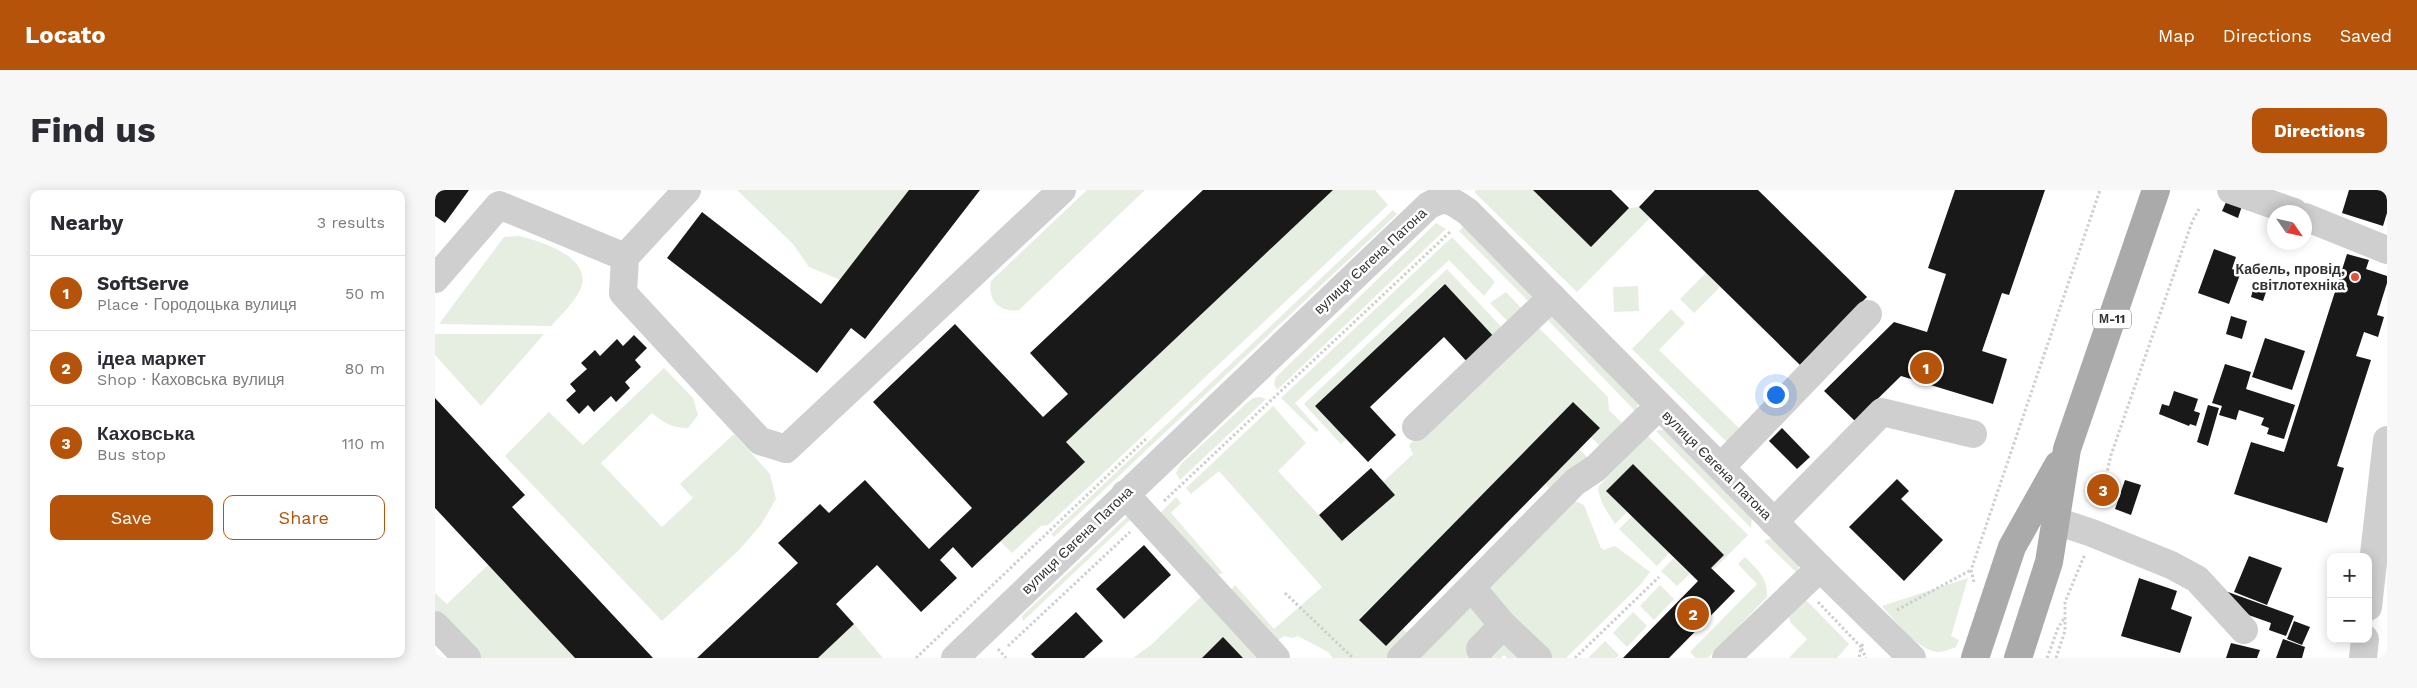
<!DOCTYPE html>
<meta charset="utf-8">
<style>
:root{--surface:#fff;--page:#f7f7f7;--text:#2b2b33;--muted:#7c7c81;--line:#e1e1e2;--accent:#b45309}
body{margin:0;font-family:"Work Sans",sans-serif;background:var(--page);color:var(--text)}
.controls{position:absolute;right:15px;bottom:15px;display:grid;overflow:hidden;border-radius:10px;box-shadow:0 2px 12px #0003}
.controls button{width:45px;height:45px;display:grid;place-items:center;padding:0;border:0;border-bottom:1px solid var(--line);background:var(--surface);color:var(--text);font:25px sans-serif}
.compass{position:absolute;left:1832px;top:15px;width:45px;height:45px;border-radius:50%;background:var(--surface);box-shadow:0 2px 12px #0003;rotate:124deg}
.you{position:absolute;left:1340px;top:204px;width:18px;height:18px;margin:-12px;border:4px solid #fff;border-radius:50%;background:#1a73e8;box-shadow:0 0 0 8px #1a73e833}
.badge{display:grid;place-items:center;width:32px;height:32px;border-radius:50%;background:var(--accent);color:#fff;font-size:16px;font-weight:700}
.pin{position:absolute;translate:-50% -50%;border:2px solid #fff;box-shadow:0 1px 5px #0006}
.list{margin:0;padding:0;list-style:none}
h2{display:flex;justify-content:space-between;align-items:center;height:65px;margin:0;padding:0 20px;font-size:21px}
h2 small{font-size:16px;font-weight:400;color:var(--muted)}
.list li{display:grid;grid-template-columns:32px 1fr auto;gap:15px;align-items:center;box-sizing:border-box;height:75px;padding:0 20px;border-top:1px solid var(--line)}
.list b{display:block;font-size:19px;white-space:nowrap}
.list p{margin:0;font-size:16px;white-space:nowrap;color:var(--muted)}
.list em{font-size:16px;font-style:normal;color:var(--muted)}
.actions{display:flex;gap:10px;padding:15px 20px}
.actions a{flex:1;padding:11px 0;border:1px solid var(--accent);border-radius:10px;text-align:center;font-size:18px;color:var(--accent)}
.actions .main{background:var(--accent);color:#fff}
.map{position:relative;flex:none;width:1952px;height:468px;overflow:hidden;border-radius:10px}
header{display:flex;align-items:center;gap:30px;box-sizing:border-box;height:70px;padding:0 25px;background:var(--accent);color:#fff}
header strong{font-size:24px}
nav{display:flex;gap:28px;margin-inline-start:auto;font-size:18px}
.intro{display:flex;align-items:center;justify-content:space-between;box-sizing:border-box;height:120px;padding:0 30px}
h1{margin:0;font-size:35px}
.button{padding:12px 22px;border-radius:10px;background:var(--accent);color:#fff;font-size:18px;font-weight:700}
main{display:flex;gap:30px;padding:0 30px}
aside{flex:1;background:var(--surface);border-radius:10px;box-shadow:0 2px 12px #0003}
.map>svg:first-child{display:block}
</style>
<header>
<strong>Locato</strong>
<nav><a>Map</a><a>Directions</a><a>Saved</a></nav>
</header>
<div class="intro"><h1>Find us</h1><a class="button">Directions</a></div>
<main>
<aside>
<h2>Nearby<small>3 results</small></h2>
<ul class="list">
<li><span class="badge">1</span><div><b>SoftServe</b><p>Place · Городоцька вулиця</p></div><em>50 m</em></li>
<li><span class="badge">2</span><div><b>ідеа маркет</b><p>Shop · Каховська вулиця</p></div><em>80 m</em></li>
<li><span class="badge">3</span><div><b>Каховська</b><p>Bus stop</p></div><em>110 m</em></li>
</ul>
<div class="actions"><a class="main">Save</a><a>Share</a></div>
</aside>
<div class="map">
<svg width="1952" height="468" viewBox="0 0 1952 468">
<rect width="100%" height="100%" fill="#fff"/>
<g fill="#e5eee0">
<path d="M302,0h176l-70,91 -34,-14 -16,-23z"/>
<path d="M652,0h58l-126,120c-19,3 -32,-10 -28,-29z"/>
<path d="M898,0h42l13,15 -340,320 -7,1 -29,27 -12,-12 85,-79 -19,-20z"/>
<path d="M1040,0h58l58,57 38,-39 10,-1 11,11 -73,74 -102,-99z"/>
<path d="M958,20l4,4 -343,323 -3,-3z"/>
<path d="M1001,33l10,6 -169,161 -3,-6 2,-7z"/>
<path d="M1031,34l73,75 -6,7 -74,-75z"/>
<path d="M84,46c22,5 76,22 61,54 -6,13 -19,25 -29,36l-112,-2 65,-87z"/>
<path d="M1017,47l43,45 -11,14 -35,-36 -154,143 24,27 -3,2 -35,-34z"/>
<path d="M1012,79l59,63 -9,8 -53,-56 -129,122 31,33 -5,5 -37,-40z"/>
<path d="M1271,83l14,14 -26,26 -14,-14z"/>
<path d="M1203,96l1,25 -25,1 -1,-25z"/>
<path d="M1071,102l19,20 -14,13 -21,-22z"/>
<path d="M1236,119l14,14 -26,27 80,78 61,-63 -69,81 -99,-97z"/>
<path d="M1118,122l81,84 4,8 -2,8 -94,-98z"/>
<path d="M1099,133l74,74 1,13 15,15 -22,23 -11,-11 9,-9 -27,-26 -214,217 27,27 17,-17 11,10 -25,19h-56l-5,-6 -30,-16 -5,2 -9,-2 -11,8 -43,-53 5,-6 39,44 48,-42 -103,-116 -28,23 -5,-6 87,-82 33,37 -28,28 65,70 52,-46 -12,-13 30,-28 -4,-9z"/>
<path d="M0,144h109l-63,72 -46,-51z"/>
<path d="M229,178l29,30 5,17 -10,13c-16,0 -24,-5 -36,-15l-51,50 61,64 31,-29 -13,-14 54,-50 36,40 6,25 -16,27 -21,24 -77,71 -157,-165 44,-44 34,33z"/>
<path d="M825,207l6,2 -86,81 -4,-7 4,-8 68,-63 5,-4z"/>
<path d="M1225,240h6l86,87 -1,11 -95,-97z"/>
<path d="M1213,246l100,99 -35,35 -2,-2 13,-13 -91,-91 -26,26 20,22 -12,12 -12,-19 -5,-15 1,-4z"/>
<path d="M1144,259l11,11 -34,34 -11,-10z"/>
<path d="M741,307l5,6 -10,10 52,60 -8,2 -56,-61z"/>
<path d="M1134,308l15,7 17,43 3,2 10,-4 4,2 32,24 -10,13 -74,73h-20l-62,-69z"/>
<path d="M693,326l5,1 -110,104 -1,-5z"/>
<path d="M1197,326l37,37 -12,13 -38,-37z"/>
<path d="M1337,348l27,28 -2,7 -33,-32z"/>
<path d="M1310,367c13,13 23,21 22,40l-59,61h-12l-6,-6 67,-68 -19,-20z"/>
<path d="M1239,368l16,16 -13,12 -16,-15z"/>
<path d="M53,375l87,93h-98l-42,-42v-23l12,11z"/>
<path d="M1533,388l-17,58 8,4 -3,7c-6,2 -12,5 -19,5 -19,-2 -43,-32 -55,-46z"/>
<path d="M1225,395l14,14 -20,21 -14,-14z"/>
<path d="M769,404l58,64h-129l18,-13z"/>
<path d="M1371,410l43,44 -12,14h-48l18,-19 -17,-17 -1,-5z"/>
<path d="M1033,412l29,38 33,18h-23l-3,-3 -3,3h-93z"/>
<path d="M1198,422l14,14 -20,21 -14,-14z"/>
<path d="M419,434l29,34h-65z"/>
<path d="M1170,451l14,14 -3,3h-28z"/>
</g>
<g fill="#191919">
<path d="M0,0h34l-24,33 -10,-7z"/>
<path d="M474,0h71l-115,149 -14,-11 -34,45 -150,-115 35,-46 119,92z"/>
<path d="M768,0h130l-267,252 19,20 -113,106 -19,-21 -13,13 17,18 -36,34 -44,-47 -41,39 18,20 -36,34h-121l101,-95 -20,-20 42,-39 9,9 36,-33 64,69 43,-41 -99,-106 82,-78 88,93 25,-23 -38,-41z"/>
<path d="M1098,0h78l18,18 -38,39z"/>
<path d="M1220,0h103l109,107 -67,68 -161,-158z"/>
<path d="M1520,0h90l-36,105 -7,-2 -20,58 25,8 -14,45 -92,-28 -46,45 -31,-30 70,-69 33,10 19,-58 -18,-6z"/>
<path d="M1914,0h38v23l-4,13 -41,-13z"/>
<path d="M1792,10l15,6 -4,12 -16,-7z"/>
<path d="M1779,59l22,8 -4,12 9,3 -12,32 -31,-11z"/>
<path d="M1912,64l22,6 -3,9 21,7v7l-10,32 7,2 -6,20 -14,-5 -8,24 15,4 -34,106 7,2 -17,55 -93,-29 17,-52 33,10z"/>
<path d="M1820,93l13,3 -5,15 -12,-4z"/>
<path d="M1010,94l52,56 -27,25 -26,-28 -74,70 26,28 -28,27 -53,-56z"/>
<path d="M1796,126l16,5 -5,18 -16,-5z"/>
<path d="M199,145l13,13 -12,12 6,7 -16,15 5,6 -14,14 -5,-6 -17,16 -6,-7 -9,9 -13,-14 10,-9 -6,-7 17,-15 -6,-6 14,-13 5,6 17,-17 6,7z"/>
<path d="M1830,148l40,13 -13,39 -40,-13z"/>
<path d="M1790,174l26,8 -5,17 49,16 -11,34 -17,-5 2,-6 -8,-3 3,-7 -25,-8 -3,10 -17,-5 3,-9 -10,-3z"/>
<path d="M1739,201l24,8 -4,12 6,2 -4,13 -6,-2 -1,2 -30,-12 3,-10 7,2z"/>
<path d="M0,208l90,97 -13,12 141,151h-78l-140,-150z"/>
<path d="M1138,212l27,26 -214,218 -27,-26z"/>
<path d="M1773,215l11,3 -11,38 -11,-4z"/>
<path d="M1347,238l28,29 -13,12 -28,-28z"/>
<path d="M1198,274l91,91 -13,13 24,23 -66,67h-46l75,-77 -92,-90z"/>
<path d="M936,278l24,27 -53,46 -23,-26z"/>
<path d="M1462,289l12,12 -8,8 42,41 -39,41 -55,-54z"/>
<path d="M1690,290l16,5 -10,30 -16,-6z"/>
<path d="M709,355l27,30 -47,44 -28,-30z"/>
<path d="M1814,366l33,12 -15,37 -33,-13z"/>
<path d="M1704,388l38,13 -6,18 21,8 -12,36 -59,-17z"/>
<path d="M1793,402l66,24 -8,20 -17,-6 2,-7 -48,-17z"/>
<path d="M641,422l27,29 -19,17h-49l-4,-4z"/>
<path d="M1859,431l16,6 -8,18 -15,-6z"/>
<path d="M788,447l20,21h-41z"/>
<path d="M1848,449l22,8 -3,11h-26z"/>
<path d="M1796,453l29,7 -3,8h-31z"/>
</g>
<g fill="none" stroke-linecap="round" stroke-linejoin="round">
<g stroke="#cfcfcf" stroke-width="3" stroke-dasharray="2.5 2.5" stroke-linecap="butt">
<path d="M1668,300l8,-35 81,-233 7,-13"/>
<path d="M729,311l287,-270"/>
<path d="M1539,392l-3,-12 129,-380"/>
<path d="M850,403l68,65"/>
<path d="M1383,412l43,45 -2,11"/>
<path d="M1462,420l74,-40"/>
<path d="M1428,454l-2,3 5,11"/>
<path d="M573,456l122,-114"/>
<path d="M563,459l8,9"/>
<path d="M481,468l232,-221"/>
<path d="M1140,468l84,-81"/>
<path d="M1612,468l11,-30 7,-11"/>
<path d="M1621,468l9,-27v-29l20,-48"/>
</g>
<g stroke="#cfcfcf" stroke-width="28">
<path d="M1796,0l63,22"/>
<path d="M1870,27l82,33"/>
<path d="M190,67l-2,36 137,148 26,8 276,-259"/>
<path d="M0,89l64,-74 126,52 62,-67"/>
<path d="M981,237l136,-130"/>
<path d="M1286,277l147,-153"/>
<path d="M690,304l151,164"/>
<path d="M1621,331l36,12 79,32 26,14 47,51"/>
<path d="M1339,332l108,-110 91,22"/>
<path d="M1037,398l31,37 35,33"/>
<path d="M1933,417l19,-167"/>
<path d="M0,435l32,33"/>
<path d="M1045,459l23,-24"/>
<path d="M520,468l473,-452c18,-11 24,-5 40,6l352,356 92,90"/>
<path d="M966,468l174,-176 21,-14 63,-62"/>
<path d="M1291,468l94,-90"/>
<path d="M1928,468l2,-19"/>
</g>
<g stroke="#aaa" stroke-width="28">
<path d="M1540,468l37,-111 46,-82"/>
<path d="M1583,468l31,-96 18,-113 89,-259"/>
</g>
</g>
<circle fill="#e35039" stroke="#fff" stroke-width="2" cx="1920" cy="87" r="5"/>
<g text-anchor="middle" stroke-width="5" stroke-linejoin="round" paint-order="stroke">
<rect fill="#fff" stroke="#707070" stroke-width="1" x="1658" y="119.5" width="38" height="19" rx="4"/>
<g font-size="12" font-weight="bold" fill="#323232">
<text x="1677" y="133">М-11</text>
</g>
<g font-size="14" fill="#323232" stroke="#fff">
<text transform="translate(935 71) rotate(-43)" y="5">вулиця Євгена Патона</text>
<text transform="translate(1282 275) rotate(45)" y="5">вулиця Євгена Патона</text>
<text transform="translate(642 350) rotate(-44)" y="5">вулиця Євгена Патона</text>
</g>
<g font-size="14" font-weight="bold" fill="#323232" stroke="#fff" text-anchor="end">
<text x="1910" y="84">Кабель, провід,<tspan x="1910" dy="16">світлотехніка</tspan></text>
</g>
</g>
</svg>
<div class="controls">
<button>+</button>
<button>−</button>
</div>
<svg class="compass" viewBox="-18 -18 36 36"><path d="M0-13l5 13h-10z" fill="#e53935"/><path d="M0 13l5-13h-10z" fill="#7c7c81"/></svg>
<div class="you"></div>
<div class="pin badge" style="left:1491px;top:178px">1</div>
<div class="pin badge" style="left:1258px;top:424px">2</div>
<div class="pin badge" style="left:1668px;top:300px">3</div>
</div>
</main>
